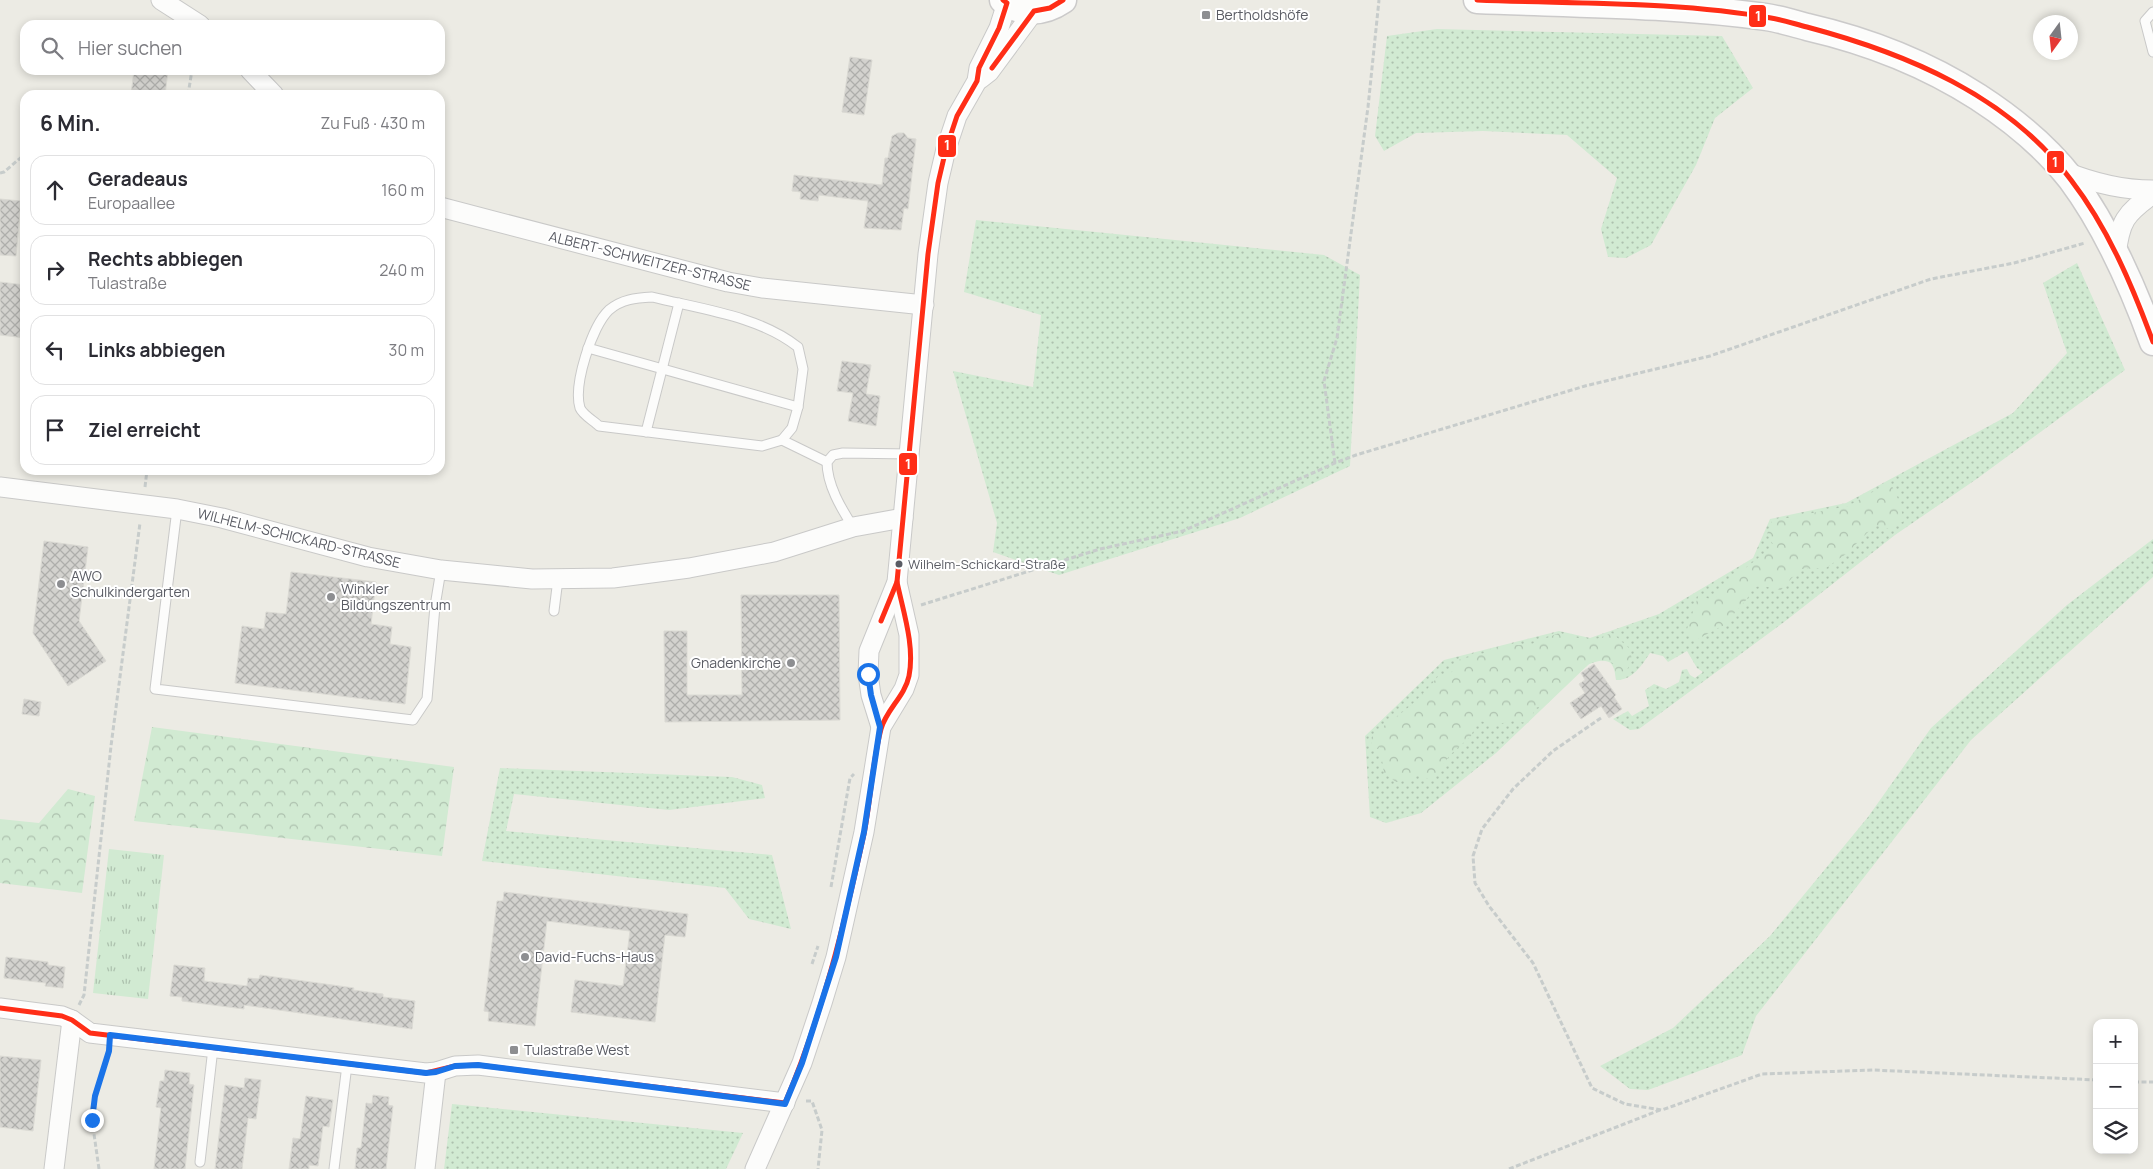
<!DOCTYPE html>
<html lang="de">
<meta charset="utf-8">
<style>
:root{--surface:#fff;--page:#f2f2f3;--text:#2b2b33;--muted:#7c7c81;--line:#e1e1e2}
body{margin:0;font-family:Manrope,sans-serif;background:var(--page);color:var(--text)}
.controls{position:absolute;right:15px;bottom:15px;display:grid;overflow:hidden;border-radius:10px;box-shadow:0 2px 8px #0003}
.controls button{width:45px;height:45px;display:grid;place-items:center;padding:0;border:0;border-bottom:1px solid var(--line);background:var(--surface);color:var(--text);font:25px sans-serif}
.compass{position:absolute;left:2033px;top:15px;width:45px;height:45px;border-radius:50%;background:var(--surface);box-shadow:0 2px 8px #0003;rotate:195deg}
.stop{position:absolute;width:15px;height:15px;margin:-11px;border:4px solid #1a73e8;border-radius:50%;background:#fff}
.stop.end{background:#1a73e8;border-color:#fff;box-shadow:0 1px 5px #0008}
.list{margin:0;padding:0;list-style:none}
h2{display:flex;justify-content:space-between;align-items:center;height:65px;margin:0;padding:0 20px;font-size:21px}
h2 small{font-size:16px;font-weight:400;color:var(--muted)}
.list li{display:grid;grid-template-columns:32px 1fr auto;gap:15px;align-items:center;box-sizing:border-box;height:70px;margin:0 10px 10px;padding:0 10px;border:1px solid var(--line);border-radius:15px}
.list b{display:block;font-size:19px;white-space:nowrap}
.list p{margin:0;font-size:16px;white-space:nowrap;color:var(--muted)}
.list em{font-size:16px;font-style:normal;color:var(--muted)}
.icon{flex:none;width:28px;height:28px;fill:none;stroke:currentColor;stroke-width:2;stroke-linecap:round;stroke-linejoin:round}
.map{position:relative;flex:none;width:2153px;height:1169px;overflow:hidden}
.search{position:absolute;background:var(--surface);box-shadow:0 2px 8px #0003;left:20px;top:20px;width:425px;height:55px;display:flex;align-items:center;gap:12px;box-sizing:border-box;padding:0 18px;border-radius:15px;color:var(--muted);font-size:19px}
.panel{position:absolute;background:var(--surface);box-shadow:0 2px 8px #0003;left:20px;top:90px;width:425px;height:385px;border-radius:15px}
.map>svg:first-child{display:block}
</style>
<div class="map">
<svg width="2153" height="1169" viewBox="0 0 2153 1169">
<defs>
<pattern id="grass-dots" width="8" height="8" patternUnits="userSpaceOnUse" patternTransform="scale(1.25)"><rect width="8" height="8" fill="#d1ead2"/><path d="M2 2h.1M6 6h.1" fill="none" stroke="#adc1ae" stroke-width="1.8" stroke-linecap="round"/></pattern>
<pattern id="forest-crowns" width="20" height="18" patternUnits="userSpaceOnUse" patternTransform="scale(1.25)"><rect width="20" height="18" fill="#d1ead2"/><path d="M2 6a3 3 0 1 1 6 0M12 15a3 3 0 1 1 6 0" fill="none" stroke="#adc1ae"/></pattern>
<pattern id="park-tufts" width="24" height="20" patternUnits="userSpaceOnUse" patternTransform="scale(1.25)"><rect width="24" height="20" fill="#d1ead2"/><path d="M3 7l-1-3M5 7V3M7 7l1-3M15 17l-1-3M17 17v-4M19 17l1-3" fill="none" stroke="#adc1ae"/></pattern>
<pattern id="building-cross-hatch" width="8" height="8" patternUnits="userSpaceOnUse" patternTransform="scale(1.25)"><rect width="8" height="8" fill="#d3d2ce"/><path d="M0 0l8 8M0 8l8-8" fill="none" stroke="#aeaeab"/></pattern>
</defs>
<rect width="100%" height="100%" fill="#ecebe4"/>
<g fill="url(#grass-dots)">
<path d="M1437,29l285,7 31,52 -38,30 -19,47 -45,80 -25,13 -18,-1 -7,-28 16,-51 -50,-43 -84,-4 -67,2 -32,18 -9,-15 12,-100z"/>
<path d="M976,220l348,35 36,20 -10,191 -110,52 -181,57 -66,-23 4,-29 -44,-152 80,16 8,-72 -77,-23z"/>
<path d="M2077,263l48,107 -147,108 -83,57 -107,84 -149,110 -9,1 -17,-11 15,-8 4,5 17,-10 -4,-16 9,-6 12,5 13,-7 3,-12 5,-1 3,6 5,3 8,-6 -6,-4 -10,-17 -19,11 -5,-6 -13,-3c-8,12 -18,28 -34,27 -2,-20 -8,-23 -27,-16l-93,89 -75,60 -35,10 -16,-6 -5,-81 79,-76 115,-29 31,7 69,-24 94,-56 17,-39 76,-16 167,-90 54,-60 -24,-70z"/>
<path d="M2153,539v38l-182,163 -215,276 -14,39 -94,35 -18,-1 -30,-23 73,-38 97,-92 98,-119 63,-89 136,-123z"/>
<path d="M500,768l232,9 30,8 3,13 -96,12 -155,-16 -8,37 266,24 19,74 -42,-10 -24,-31 -243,-27z"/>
<path d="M452,1104l291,29 -17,36h-282z"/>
</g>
<g fill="url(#forest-crowns)">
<path d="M1890,482l9,19 5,20 -15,8 -14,-4 -29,29 -20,14 -26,1 -19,21 -18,-4 -10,1 -6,12 -23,26 -28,15 -9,-11 12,-35 14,7 13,-18 48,-37 -7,-12 5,-13 76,-15z"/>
<path d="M1559,633l32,8 21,-8 18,16 2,12 -11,19h-5l-1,-15 -4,-3 -12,-2 -10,4 -23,19 -18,20 -12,5 -8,15 -15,-2 -20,4 -15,-5 -7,16 -21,19 -19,26 -11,-7 -11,6 -13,2 -12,-9 -4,-26 -6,4 -4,-12c11,-12 18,-16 30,-25 15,-11 28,-25 40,-40l8,1 7,-6 3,-9 26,-7 8,-5 20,-3h17z"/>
<path d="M152,727l302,40 -12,89 -308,-35z"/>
<path d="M68,789l27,7 -13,97 -82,-10v-64l39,4z"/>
</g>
<path fill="url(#park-tufts)" d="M109,849l55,6 -16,144 -55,-6z"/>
<g fill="url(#building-cross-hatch)" stroke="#dbdad4">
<path d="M850,57l22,3 -8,55 -22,-3z"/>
<path d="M134,70h34l-3,25h-34z"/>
<path d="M898,133h6l4,5 8,1 -8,70 -4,-1 -3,22 -37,-2 4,-27 -49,-6 -1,6 -18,-2 1,-7 -9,-1 2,-16 88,10 3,-27h3l4,-22z"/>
<path d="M0,199l21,2 -5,55 -16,-1z"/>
<path d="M0,282l25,3v53l-25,-3z"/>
<path d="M842,361l29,4 -5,29 14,2 -4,30 -28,-5 5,-28 -16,-2z"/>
<path d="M44,541l44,6 -9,74 27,40 -38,25 -35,-53z"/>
<path d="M291,572l85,10 -5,42 21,3 -2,17 21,3 -6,57 -170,-21 7,-57 22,3 2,-17 20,2z"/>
<path d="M741,595h98l1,125 -175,2 -1,-91h23v64h55z"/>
<path d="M1594,664l22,31 -2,2 8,12 -13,9 -8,-12 -20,13 -11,-16 15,-10 -6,-9 6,-4 -4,-7z"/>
<path d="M24,699l17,3 -2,14 -17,-2z"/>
<path d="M504,892l184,22 -3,23 -20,-2 -10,87 -84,-10 4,-32 48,6 7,-55 -83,-10 -12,105 -47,-5 1,-9 -5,-1 13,-110h6z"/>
<path d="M6,957l42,5v3l17,2 -2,21 -18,-2 1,-3 -42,-5z"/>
<path d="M174,965l31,3 -1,13 43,5 1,-8 11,1 1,-4 94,13 -1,2 30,4v3l32,4 -3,28 -168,-24v4l-62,-8v-4l-12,-1z"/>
<path d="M0,1056l41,4 -8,71 -33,-4z"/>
<path d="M165,1070l25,3 -1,11 5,1 -9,84h-31l7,-61 -5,-1 4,-26h4z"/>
<path d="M245,1078l16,2 -5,39 -8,-1 -6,51h-27l10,-84 19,3z"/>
<path d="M373,1095l16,2 -1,8 5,1 -7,63h-31l2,-21h4l5,-45 6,1z"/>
<path d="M306,1096l27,4 -4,27 -6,-1 -5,40 -9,-1v4h-20l4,-31 7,1z"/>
</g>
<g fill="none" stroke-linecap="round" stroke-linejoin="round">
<g stroke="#c9c9c8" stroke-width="11">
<g id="lane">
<path d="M2153,12l-8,9 8,31"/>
<path d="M652,297c49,12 107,19 146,50l5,22 -5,38 -6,21 -10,12 -20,6 -163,-20c-5,-5 -16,-11 -19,-18 -7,-23 12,-82 29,-98 13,-11 27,-12 43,-13z"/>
<path d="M588,348l210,59"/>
<path d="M646,432l33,-129"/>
<path d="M782,440l45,22"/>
<path d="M177,509l-22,180 258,31 14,-21 8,-93 6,-36"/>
<path d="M853,527c-12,-19 -26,-42 -26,-65l6,-7 10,-2 67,1"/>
<path d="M554,611l4,-32"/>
<path d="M200,1162l13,-114"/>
<path d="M334,1169l13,-104"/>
</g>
</g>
<g stroke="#c9c9c8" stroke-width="21">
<g id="street">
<path d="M161,0l39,25"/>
<path d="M250,70l24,25"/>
<path d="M980,79l9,-7 45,-61"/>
<path d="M2064,171c29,12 59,19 89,19"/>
<path d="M440,207l288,75 34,6 162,17"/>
<path d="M2116,255c4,-34 9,-41 37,-61"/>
<path d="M0,487l177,22 45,9 146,39 73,13 91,9 81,-1 76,-10 85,-16 79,-25 50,-9"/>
<path d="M881,727l-10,-32 -3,-21 1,-23 28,-69 31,-328 10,-71 8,-34 11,-33 20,-35 2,-13 20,-40 8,-25"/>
<path d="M0,1008l62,8 10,4 18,13 336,40 10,-1 19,-6 23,-1 307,38"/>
<path d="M54,1169l18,-149"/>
<path d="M425,1169l11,-97"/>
<path d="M755,1169l47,-106 20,-60 14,-46 28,-125 17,-105 23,-38 5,-14v-40l-12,-53"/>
</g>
</g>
<g stroke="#cbcaca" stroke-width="29">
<g id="secondary">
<path d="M1003,0c18,15 41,13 60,0"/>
<path d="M1477,0c96,4 194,4 289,17 14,2 27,6 41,10 61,14 118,36 171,70 34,22 68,50 93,82 35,47 62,108 82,163"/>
</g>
</g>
<g stroke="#c7cccb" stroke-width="3" stroke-dasharray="5 2.5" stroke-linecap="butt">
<path d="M188,95l4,-25"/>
<path d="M0,173l4,-1 21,-18"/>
<path d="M1335,463l-11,-82 13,-43 31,-231 11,-107"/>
<path d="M145,487l2,-17"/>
<path d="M921,605l179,-56 83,-18 152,-68 21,-8 229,-69 125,-30 221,-77 83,-16 71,-20"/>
<path d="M1601,718l-48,33 -40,38 -31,40 -9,27 2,27 14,23 44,57 59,125 33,16 37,6 100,-36 111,-4 224,10"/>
<path d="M831,887l19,-109 4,-4"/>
<path d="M812,964l6,-18"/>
<path d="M79,1005l5,-10 27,-249 29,-223"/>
<path d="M2134,1082h19"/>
<path d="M806,1101h6l10,29 -4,39"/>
<path d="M99,1169l-7,-49 3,-24 13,-43"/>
<path d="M1509,1169l151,-59"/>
</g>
<use href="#lane" stroke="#fcfcfb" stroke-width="9"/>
<use href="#street" stroke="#fcfcfb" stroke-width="19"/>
<use href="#secondary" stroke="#fcfcfb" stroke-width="26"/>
<g stroke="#fff" stroke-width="9">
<g id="bus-1">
<path d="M1477,0c96,4 199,1 294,18 12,2 24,6 36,9 98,26 201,68 264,153 37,48 61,105 82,162"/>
<path d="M992,68l42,-57 16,-3 13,-8"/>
<path d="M881,621l16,-39 31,-328 10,-71 8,-34 11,-33 20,-35 2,-13 20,-40 8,-25 -4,-3"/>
<path d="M0,1008l62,8 10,4 18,13 336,40 29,-7 23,-1 307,38c37,-87 59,-177 79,-269 7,-35 8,-71 17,-105 5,-19 24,-33 28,-53 6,-30 -6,-65 -12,-94"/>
</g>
</g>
<use href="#bus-1" stroke="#ff2e17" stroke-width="5"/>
</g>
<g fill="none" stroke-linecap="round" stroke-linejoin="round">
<path stroke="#1a73e8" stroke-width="6" d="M92,1120l3,-24 14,-45 1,-16 316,38 10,-1 19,-6 23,-1 307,39 17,-41 34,-106 28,-125 16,-105 -9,-32 -3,-21"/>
</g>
<g fill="#8d8e91" stroke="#fff" stroke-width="2">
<rect x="1201" y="10" width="10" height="10" rx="2.5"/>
<circle cx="61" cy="584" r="5"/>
<circle cx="331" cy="597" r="5"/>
<circle cx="791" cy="663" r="5"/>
<circle cx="525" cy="957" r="5"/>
<rect x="509" y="1045" width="10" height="10" rx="2.5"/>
</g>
<circle fill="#5a5c64" stroke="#fff" stroke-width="2" cx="899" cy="564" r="4.5"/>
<g text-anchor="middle" stroke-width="4" stroke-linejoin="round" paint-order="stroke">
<g font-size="13" fill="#5a5c64" stroke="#fff" text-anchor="start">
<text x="908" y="569">Wilhelm-Schickard-Straße</text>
</g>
<g font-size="14" fill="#5a5c64" stroke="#fff" text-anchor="start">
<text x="1216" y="20">Bertholdshöfe</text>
<text x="71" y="581">AWO<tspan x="71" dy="16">Schulkindergarten</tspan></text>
<text x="341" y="594">Winkler<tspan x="341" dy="16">Bildungszentrum</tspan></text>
<text x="781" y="668" text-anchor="end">Gnadenkirche</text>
<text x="535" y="962">David-Fuchs-Haus</text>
<text x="524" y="1055">Tulastraße West</text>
</g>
<g font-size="14" fill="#5a5c64" stroke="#fff">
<text transform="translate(650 261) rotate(14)" y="5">ALBERT-SCHWEITZER-STRASSE</text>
<text transform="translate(299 538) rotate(14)" y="5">WILHELM-SCHICKARD-STRASSE</text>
</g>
</g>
<g stroke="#fff" stroke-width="2">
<rect x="1748" y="4" width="19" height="24" rx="5" fill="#ff2e17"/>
<rect x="937" y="134" width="20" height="24" rx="5" fill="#ff2e17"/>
<rect x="2046" y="150" width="19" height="24" rx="5" fill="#ff2e17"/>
<rect x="898" y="452" width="20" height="24" rx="5" fill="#ff2e17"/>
</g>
<g font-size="14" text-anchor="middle" font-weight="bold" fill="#fff">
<text x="1758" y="21">1</text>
<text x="947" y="150">1</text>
<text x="2055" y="167">1</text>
<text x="908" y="469">1</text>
</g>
</svg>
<div class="controls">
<button>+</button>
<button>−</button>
<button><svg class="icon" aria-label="layers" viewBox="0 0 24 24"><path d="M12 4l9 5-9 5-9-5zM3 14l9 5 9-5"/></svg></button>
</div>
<svg class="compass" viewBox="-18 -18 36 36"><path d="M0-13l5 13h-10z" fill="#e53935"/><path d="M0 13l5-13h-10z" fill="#7c7c81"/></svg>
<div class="stop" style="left:868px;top:674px"></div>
<div class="stop end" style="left:92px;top:1120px"></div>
<div class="search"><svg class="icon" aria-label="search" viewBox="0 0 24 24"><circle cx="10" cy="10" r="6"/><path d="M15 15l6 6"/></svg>Hier suchen</div>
<section class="panel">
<h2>6 Min.<small>Zu Fuß · 430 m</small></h2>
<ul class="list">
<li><svg class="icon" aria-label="ahead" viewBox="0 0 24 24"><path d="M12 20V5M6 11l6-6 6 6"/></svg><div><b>Geradeaus</b><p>Europaallee</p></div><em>160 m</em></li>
<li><svg class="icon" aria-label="right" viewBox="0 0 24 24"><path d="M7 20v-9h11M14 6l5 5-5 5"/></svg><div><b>Rechts abbiegen</b><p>Tulastraße</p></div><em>240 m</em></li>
<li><svg class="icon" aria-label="left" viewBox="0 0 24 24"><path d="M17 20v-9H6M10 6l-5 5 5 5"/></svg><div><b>Links abbiegen</b></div><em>30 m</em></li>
<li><svg class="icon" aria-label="arrive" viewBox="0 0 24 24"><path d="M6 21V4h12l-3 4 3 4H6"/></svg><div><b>Ziel erreicht</b></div></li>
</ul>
</section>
</div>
